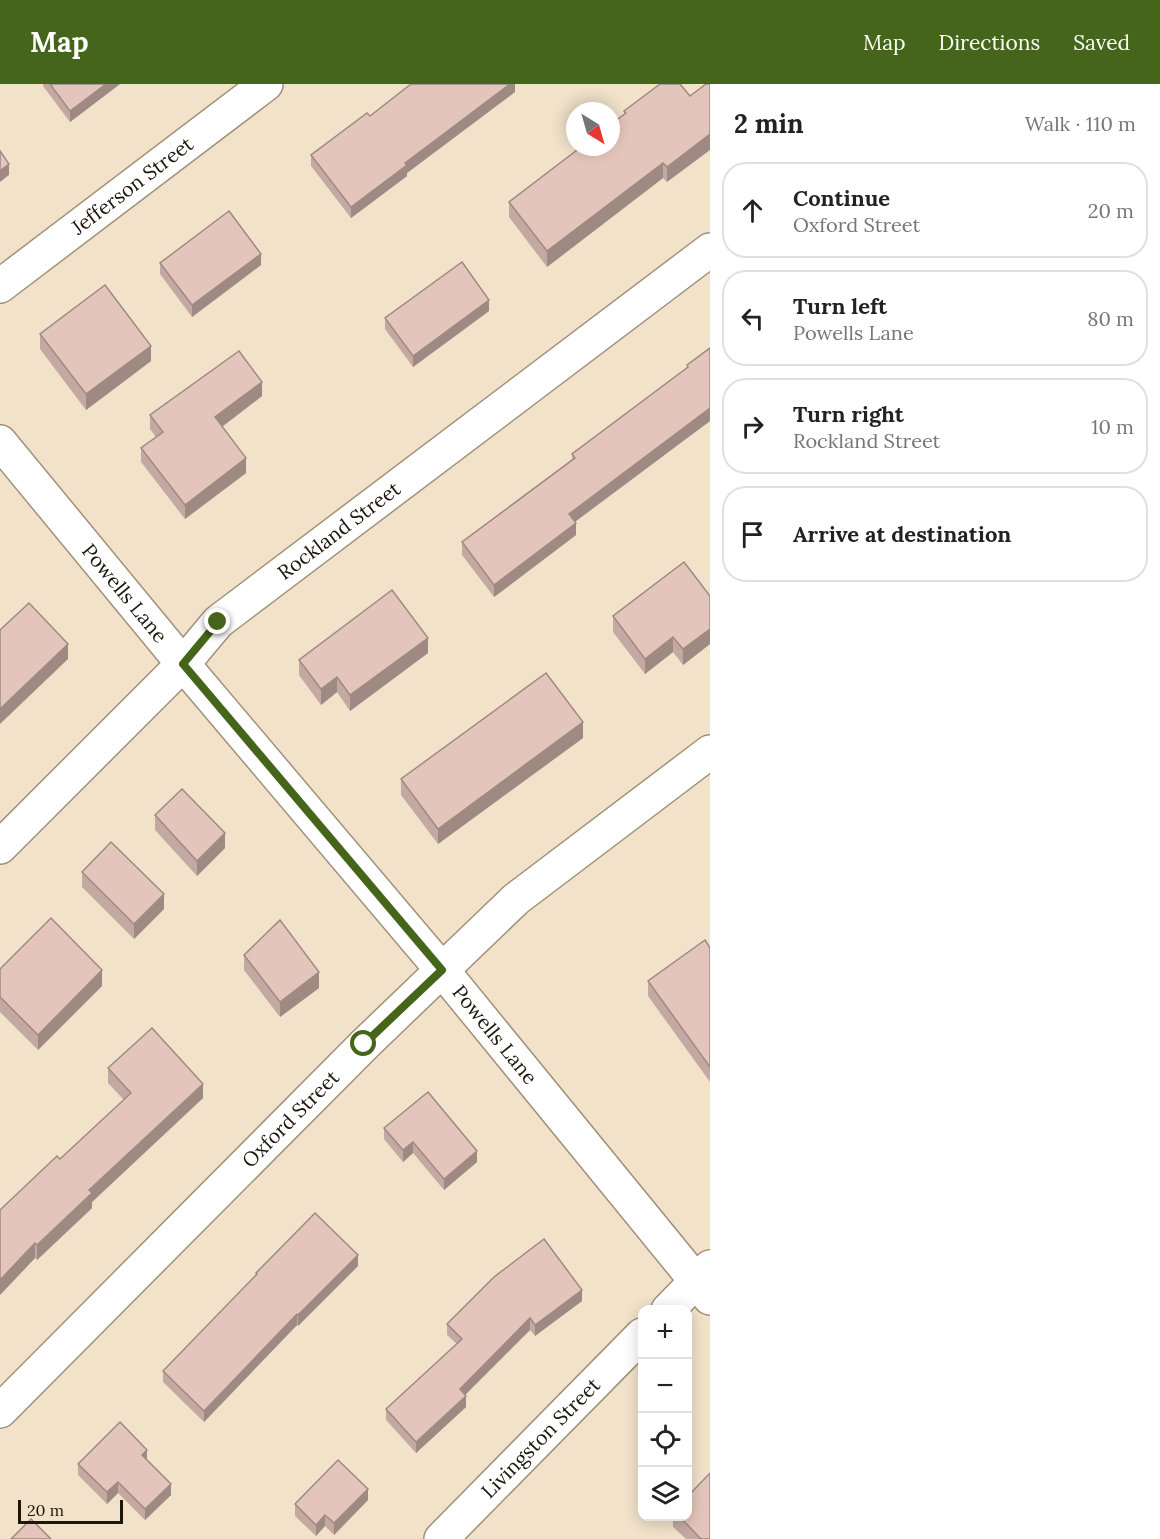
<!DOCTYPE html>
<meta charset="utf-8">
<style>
:root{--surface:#fff;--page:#f2f2f2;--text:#222;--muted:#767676;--line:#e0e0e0;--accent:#44651a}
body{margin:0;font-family:Lora,serif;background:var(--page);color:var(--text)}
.controls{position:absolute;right:18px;bottom:18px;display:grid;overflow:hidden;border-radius:12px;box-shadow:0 3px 15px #0003}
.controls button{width:54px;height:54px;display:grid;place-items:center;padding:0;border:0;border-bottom:2px solid var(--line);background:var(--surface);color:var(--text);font:30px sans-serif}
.compass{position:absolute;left:566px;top:18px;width:54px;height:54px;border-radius:50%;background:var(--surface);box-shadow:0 3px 15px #0003;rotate:143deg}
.scale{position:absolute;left:18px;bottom:15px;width:105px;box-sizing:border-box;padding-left:6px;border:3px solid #1c160d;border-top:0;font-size:16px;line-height:21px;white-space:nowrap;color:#1c160d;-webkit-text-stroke:4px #f2e2ca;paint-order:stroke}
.stop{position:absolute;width:18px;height:18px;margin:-14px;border:4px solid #44651a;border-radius:50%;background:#fff}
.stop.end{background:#44651a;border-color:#fff;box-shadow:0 2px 6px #0008}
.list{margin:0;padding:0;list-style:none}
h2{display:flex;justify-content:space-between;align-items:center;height:78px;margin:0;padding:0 24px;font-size:26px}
h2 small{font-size:20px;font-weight:400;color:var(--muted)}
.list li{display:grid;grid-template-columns:39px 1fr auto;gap:18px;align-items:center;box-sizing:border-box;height:96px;margin:0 12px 12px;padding:0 12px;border:2px solid var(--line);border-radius:24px}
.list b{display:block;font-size:22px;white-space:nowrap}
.list p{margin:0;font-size:20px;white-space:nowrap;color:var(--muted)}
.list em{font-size:20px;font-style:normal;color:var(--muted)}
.icon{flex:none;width:33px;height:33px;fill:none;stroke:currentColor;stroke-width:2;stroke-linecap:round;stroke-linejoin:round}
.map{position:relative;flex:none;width:710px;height:1455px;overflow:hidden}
header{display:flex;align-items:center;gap:36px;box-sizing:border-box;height:84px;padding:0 30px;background:var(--accent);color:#fff}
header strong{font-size:28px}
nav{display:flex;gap:33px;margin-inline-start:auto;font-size:21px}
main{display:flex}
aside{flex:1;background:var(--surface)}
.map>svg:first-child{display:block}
</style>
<header>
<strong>Map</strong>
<nav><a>Map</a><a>Directions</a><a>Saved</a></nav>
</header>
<main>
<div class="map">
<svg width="710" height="1455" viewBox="0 0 710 1455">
<rect width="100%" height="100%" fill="#f2e2ca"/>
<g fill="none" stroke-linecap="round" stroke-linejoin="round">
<g stroke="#a0917a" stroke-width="36">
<g id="minor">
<path id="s1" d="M0,202l266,-202"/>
<path id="s2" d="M0,763l183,-183 35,-42 492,-372"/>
<path d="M668,1226l42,-43"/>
<path id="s3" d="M0,1327l365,-367 151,-145 194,-147"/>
<path id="s4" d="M441,1455l201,-204"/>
</g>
</g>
<g stroke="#a0917a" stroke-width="36">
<g id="tertiary">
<path id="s5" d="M0,358l183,222 259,306 268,328"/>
</g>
</g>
<use href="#minor" stroke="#fff" stroke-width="33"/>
<use href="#tertiary" stroke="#fff" stroke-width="33"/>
</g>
<g fill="#c3a9a1">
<path d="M43,0h77l-50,38 -27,-36z"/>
<path d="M515,0v8l-108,81v3l-56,42 -40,-52v-11l59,-39z"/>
<path d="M680,0l-13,98 -4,-4 -116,89 -38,-50v-15l115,-88v-3z"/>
<path d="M160,179l101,2 -69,52 -32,-43z"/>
<path d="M489,227l-76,56 -28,-38v-11z"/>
<path d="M40,250l111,27 -65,49 -46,-61z"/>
<path d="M710,264v73l-135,101 1,13 -82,62 -32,-42v-13l110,-83v-5l115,-86v-3z"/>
<path d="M262,312l-40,31 24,46 -61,46 -44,-57v-14l15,-11 -6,-8v-14z"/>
<path d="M710,512v48l-27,21 -10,-13 -28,22 -32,-42v-16z"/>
<path d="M428,569l-78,58 -13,-19 -16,13 -22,-30v-15z"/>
<path d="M583,654l-145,106 -37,-49v-16z"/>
<path d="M155,731l70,33 -28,28 -42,-46z"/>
<path d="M82,788l82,37 -30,30 -52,-52z"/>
<path d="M710,864v134l-62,-86v-15z"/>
<path d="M244,871l75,33 -39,29 -36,-47z"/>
<path d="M0,885l102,17 -64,64 -38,-38z"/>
<path d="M108,984l95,30 -111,104v6l-55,52 -2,-2 -35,37v-85l60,-51 64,-59 -16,-17z"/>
<path d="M384,1044l93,34 -33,28 -31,-37 -10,9 -19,-23z"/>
<path d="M358,1182l-60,60 -1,-1 -93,97 -41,-40v-11l93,-95v-3z"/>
<path d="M582,1217l-47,35 -5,-6 -65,65 1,12 -50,46 -30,-33v-11l71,-65 -10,-9v-11z"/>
<path d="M147,1376l24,35 -26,25 -27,-27 -11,11 -29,-29v-11z"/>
<path d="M368,1416l-34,35 -9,-9 -9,10 -21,-20v-12z"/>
<path d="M673,1432h14l23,23h-24l-13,-12z"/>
</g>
<g fill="#9f8a83">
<path d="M106,0h14l-50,38v-11z"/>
<path d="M510,0h5v8l-108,81v3l-56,42v-11l54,-44z"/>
<path d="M710,50v16l-43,32v-15z"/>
<path d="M663,79v15l-116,89v-16z"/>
<path d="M9,80v11l-9,7v-11z"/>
<path d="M261,170v11l-69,52v-12z"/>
<path d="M489,216v11l-76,56v-11z"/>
<path d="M151,262v15l-65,49v-16z"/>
<path d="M262,298v14l-47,36v-15z"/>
<path d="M710,324v13l-141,105v-12z"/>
<path d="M246,374v15l-61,46v-14z"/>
<path d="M576,439v12l-82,62v-12z"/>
<path d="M710,545v15l-27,21v-16z"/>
<path d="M673,553v15l-28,22v-15z"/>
<path d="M428,554v15l-78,58v-16z"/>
<path d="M68,560v15l-68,65v-15z"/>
<path d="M337,593v15l-16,13v-16z"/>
<path d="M583,638v16l-145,106v-15z"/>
<path d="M225,749v15l-28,28v-15z"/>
<path d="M164,810v15l-30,30v-15z"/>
<path d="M102,886v16l-64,64v-15z"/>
<path d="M319,888v16l-39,29v-15z"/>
<path d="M203,1000v14l-111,104v6l-55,52v-15l52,-55z"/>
<path d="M413,1058v11l-10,9v-12z"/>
<path d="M477,1067v11l-33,28v-11z"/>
<path d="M35,1159v15l-35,37v-15z"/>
<path d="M358,1171v11l-60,60v-11z"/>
<path d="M582,1206v11l-47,35v-11z"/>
<path d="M297,1230v11l-93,97v-11z"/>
<path d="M530,1234v12l-70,70v-11z"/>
<path d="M466,1312v11l-50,46v-11z"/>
<path d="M147,1366v11l-5,-6z"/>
<path d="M118,1398v11l-11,11v-12z"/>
<path d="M171,1400v11l-26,25v-11z"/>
<path d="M368,1405v11l-34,35v-12z"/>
<path d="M325,1431v11l-9,10v-11z"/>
</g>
<g fill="#e3c5bb" stroke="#9f8a83" stroke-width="1.5">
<path d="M50,0h56l-36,27z"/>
<path d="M411,0h99l-105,79 2,2 -56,42 -40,-52 56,-42 3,3z"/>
<path d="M660,0h20l10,12 16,-12h4v50l-43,33 -4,-4 -116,88 -38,-49 72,-55h30v-23l15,-11 -2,-2z"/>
<path d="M0,67l9,13 -9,7z"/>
<path d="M229,127l32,43 -69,51 -32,-42z"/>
<path d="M462,178l27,38 -76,56 -28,-38z"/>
<path d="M105,201l46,61 -65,48 -46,-60z"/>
<path d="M710,264v60l-141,106 7,9 -82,62 -32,-43 113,-84 -3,-4 116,-87 -1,-2z"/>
<path d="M239,267l23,31 -47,35 31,41 -61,47 -44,-57 22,-16 -13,-17z"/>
<path d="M684,478l26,34v33l-27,20 -10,-12 -28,22 -32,-43z"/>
<path d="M392,506l36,48 -78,57 -13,-18 -16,12 -22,-29z"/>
<path d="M29,519l39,41 -68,65v-79z"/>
<path d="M546,589l37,49 -145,107 -37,-50z"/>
<path d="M182,705l43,44 -28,28 -42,-46z"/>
<path d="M111,758l53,52 -30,30 -52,-52z"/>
<path d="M51,834l51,52 -64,65 -38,-38v-28z"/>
<path d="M280,836l39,52 -39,30 -36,-47z"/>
<path d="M705,856l5,8v119l-62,-86z"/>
<path d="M152,944l51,56 -114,106 3,3 -55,52 -2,-2 -35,37v-70l57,-54 3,3 71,-66 -23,-25z"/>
<path d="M428,1008l49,59 -33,28 -31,-37 -10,8 -19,-22z"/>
<path d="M315,1129l43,42 -60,60 -1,-1 -93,97 -41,-40 94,-97 -1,-1z"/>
<path d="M544,1155l38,51 -47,35 -5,-7 -70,71 6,7 -50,46 -30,-33 76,-70 -15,-15 47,-47z"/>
<path d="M120,1338l27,28 -5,5 29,29 -26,25 -27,-27 -11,10 -29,-28z"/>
<path d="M338,1376l30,29 -34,34 -9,-8 -9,10 -21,-21z"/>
<path d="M710,1389v66h-9l-22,-23h8v-19z"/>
<path d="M31,1435l20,20h-40z"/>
</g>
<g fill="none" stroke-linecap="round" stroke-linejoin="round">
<path stroke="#44651a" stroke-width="8" d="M218,538l-35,42 259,306 -78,74"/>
</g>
<g text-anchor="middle" stroke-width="4.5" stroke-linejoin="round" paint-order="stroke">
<g font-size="20" fill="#1c160d" stroke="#f2e2ca">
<text dy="7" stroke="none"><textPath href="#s1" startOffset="166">Jefferson Street</textPath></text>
<text dy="7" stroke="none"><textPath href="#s2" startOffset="465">Rockland Street</textPath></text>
<text dy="7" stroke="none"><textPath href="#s5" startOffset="196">Powells Lane</textPath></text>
<text dy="7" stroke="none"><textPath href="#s5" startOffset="772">Powells Lane</textPath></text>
<text dy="7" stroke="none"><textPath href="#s3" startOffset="412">Oxford Street</textPath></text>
<text dy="7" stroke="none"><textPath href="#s4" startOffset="142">Livingston Street</textPath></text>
</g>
</g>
</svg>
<div class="controls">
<button>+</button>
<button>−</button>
<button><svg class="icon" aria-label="locate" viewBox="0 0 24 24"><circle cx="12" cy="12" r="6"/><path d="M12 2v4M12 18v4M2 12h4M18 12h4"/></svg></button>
<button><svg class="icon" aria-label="layers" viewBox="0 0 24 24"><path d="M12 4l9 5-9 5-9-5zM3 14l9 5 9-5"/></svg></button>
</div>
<svg class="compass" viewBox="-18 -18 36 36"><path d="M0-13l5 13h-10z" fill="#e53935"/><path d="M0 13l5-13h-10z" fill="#767676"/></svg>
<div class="scale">20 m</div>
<div class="stop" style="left:364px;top:960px"></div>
<div class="stop end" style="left:218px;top:538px"></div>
</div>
<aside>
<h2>2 min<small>Walk · 110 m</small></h2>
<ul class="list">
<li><svg class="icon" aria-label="ahead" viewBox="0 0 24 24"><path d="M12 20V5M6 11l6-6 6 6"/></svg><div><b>Continue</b><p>Oxford Street</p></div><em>20 m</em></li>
<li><svg class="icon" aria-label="left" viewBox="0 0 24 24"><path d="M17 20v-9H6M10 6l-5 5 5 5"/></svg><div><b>Turn left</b><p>Powells Lane</p></div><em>80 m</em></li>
<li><svg class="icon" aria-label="right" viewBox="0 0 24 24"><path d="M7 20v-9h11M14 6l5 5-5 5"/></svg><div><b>Turn right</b><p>Rockland Street</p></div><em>10 m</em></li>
<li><svg class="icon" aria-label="arrive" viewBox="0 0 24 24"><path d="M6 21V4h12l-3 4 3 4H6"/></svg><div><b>Arrive at destination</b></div></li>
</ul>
</aside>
</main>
